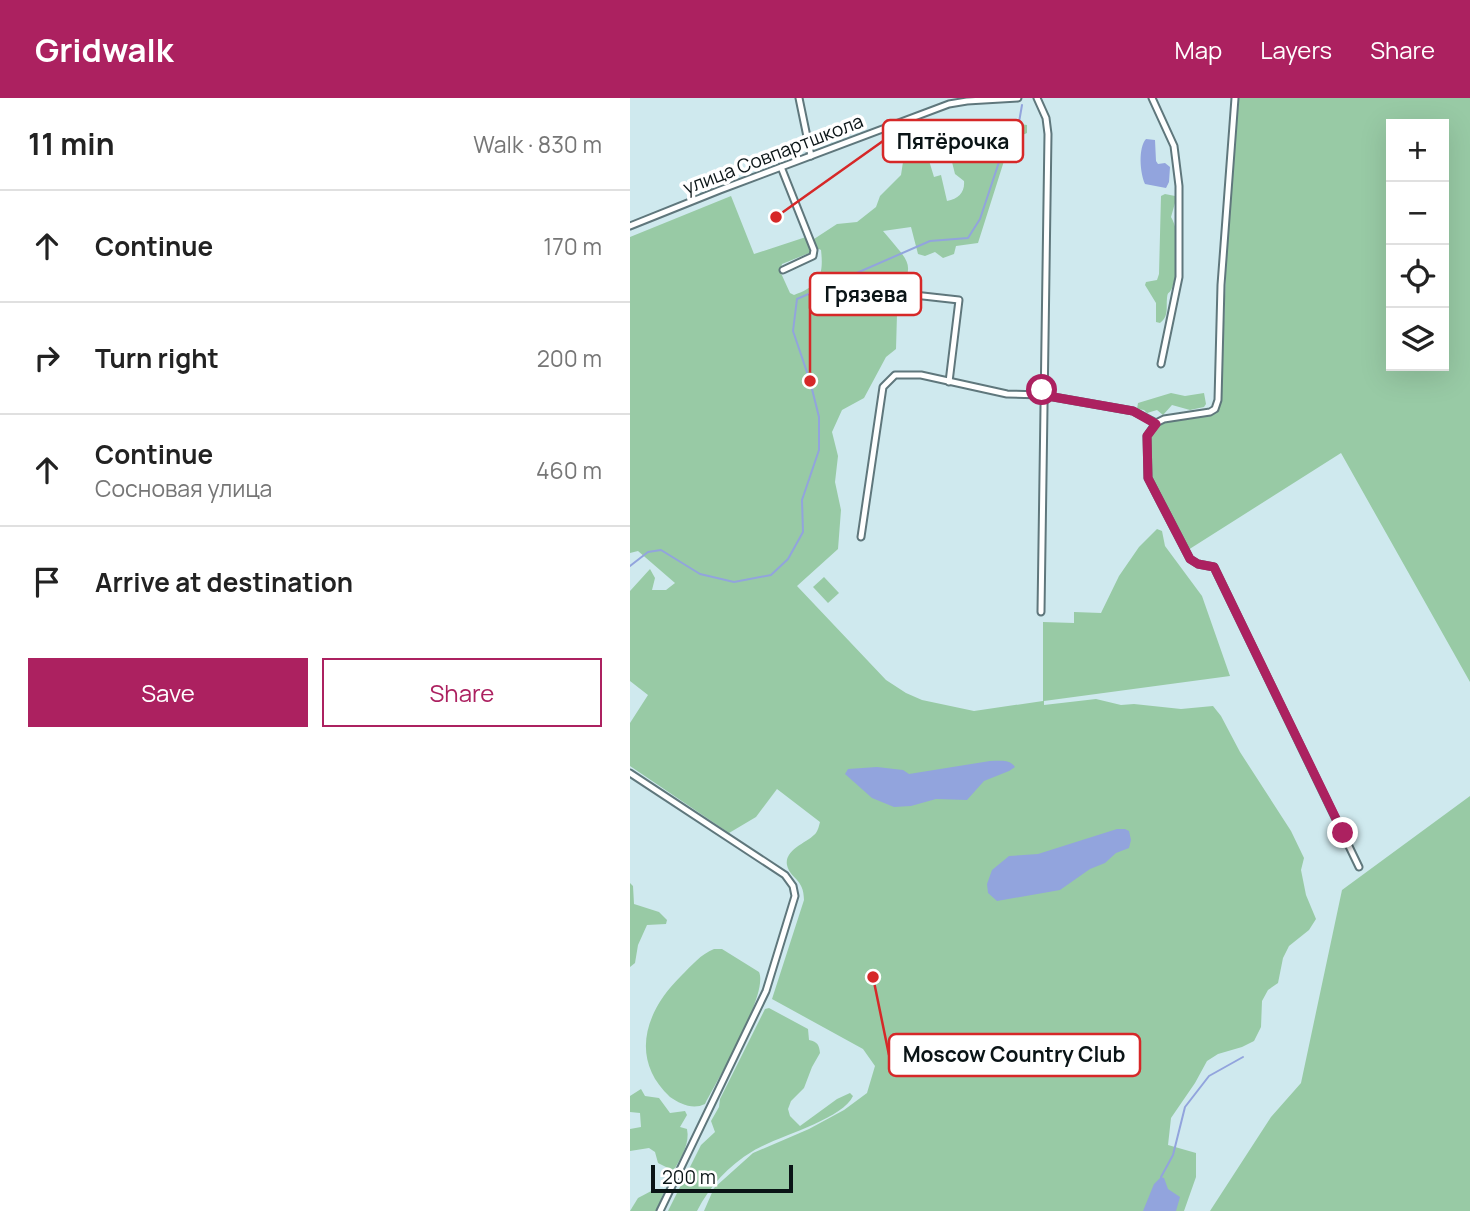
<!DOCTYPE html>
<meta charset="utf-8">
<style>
:root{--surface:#fff;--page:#f2f2f2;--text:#222;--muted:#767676;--line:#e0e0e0;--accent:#ac2160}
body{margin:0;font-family:Manrope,sans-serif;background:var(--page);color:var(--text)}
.controls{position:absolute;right:21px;top:21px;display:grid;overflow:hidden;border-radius:0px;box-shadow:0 7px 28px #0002}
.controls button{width:63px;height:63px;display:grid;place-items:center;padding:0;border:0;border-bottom:2px solid var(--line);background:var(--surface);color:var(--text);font:35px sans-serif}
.scale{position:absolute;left:21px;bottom:18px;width:142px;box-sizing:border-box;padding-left:7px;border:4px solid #0a1416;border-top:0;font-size:19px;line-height:24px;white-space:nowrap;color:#0a1416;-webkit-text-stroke:5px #fff;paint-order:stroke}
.stop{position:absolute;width:21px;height:21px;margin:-16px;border:5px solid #ac2160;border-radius:50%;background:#fff}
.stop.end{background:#ac2160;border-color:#fff;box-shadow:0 2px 7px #0008}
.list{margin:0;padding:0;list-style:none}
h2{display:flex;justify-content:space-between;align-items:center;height:91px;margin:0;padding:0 28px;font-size:30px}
h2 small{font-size:23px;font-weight:400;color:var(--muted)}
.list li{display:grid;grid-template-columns:46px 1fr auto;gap:21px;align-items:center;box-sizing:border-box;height:112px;padding:0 28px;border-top:2px solid var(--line)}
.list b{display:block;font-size:26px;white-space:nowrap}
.list p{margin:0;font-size:23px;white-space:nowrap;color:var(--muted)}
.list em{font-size:23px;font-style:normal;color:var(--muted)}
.actions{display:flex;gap:14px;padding:21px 28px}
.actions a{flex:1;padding:16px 0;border:2px solid var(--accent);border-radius:0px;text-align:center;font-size:24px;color:var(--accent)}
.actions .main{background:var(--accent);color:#fff}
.icon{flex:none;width:38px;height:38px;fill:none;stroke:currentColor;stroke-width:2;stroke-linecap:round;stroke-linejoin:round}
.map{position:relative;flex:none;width:840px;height:1113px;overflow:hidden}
header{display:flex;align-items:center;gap:42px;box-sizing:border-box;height:98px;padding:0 35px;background:var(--accent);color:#fff}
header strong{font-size:33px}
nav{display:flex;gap:38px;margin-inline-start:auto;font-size:24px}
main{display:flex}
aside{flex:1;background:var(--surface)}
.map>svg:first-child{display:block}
</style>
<header>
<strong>Gridwalk</strong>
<nav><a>Map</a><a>Layers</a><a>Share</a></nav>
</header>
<main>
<aside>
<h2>11 min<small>Walk · 830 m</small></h2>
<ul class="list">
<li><svg class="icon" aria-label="ahead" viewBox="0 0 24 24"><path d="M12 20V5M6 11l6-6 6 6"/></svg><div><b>Continue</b></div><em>170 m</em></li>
<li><svg class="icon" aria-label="right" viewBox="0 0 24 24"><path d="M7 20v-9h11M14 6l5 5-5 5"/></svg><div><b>Turn right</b></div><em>200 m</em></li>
<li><svg class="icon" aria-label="ahead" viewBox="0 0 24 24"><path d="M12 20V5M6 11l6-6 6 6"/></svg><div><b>Continue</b><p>Сосновая улица</p></div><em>460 m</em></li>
<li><svg class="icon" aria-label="arrive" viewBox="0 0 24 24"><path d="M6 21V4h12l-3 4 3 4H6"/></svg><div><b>Arrive at destination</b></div></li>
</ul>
<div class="actions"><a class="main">Save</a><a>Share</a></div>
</aside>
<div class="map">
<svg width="840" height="1113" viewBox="0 0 840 1113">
<rect width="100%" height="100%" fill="#cfe9ee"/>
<g fill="#98caa5" fill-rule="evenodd">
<path d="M609,0h231v584l-129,-229 -153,97 -37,-72v-43l6,-10 9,-4 48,-7 7,-12 7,-184zM761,26h53v242h-53z"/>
<path d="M390,26l7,1v8l-11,5 -12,23 -26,82 -22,3 -2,8 -11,4 -8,-6 -10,4 -7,-2 -7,-27 -28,4c29,35 34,32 9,73l5,10 -1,35 -10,8 -22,41 -22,12 -10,22 6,24 -3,26 6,28 -3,39 -41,37 89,94 20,13 16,7 52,11 69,-10v-79l31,1v-11l27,1 18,-37 20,-29 18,-18 5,2 3,15 37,50 28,80 -186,25v4l52,-6 25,6 13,-1 47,5 32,-3 8,10 19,36 51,79 13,27 -3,12 5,25 10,24 -7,11 -20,16 -6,12 -5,25 -10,7 -6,11 -1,26 -7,14 -12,6 -24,7 -11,7 -12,22 -24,35 -3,27 28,8v24l-12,34h-480l10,-23 39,-35 56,-24 35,-19 23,-17 8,-27 -12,-17 -91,-50 32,-99c0,-22 -14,-21 -17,-35 -3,-16 22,-23 29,-32 2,-3 3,-7 4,-11l-43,-33 -21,28 -27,16 -99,-67v-43l18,-28 -18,-14v-90l20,-22 5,9 -3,12h14l9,-7 -37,-32 -8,2v-316l101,-41 23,58 58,-19 2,4 23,-15 20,-2 19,-15 4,-11 21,-21 2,-13 24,-8 7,23 7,-2 6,26c12,-2 18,-9 17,-20l-9,-7 -3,-12 20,-4 -1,-23 16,-2 13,1 12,-8zM189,151l2,1c3,26 -2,36 -27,45l-4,-2 -10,-22 2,-7z"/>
<path d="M535,96l10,2v7l-4,14c10,16 8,53 1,71 -3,7 -4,2 -5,10 -1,10 2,18 -7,25l-4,-1v-19l-11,-18 1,-3 11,-2 2,-6 2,-78z"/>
<path d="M541,295l14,3 19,-3 2,11 -2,3 -14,3 -18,-5 -9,10 -6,-5 -10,3 -3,-3 -7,-1 1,-6z"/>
<path d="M194,479l15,16 -11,10 -15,-16z"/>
<path d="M840,698v415h-260l61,-94 30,-34 41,-193z"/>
<path d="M0,785l3,3 1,18 25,8 8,8 -1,4 -19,1 -9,20 -3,18 -5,4z"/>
<path d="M84,851h8l37,23c10,22 -42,108 -54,132 -12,6 -25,0 -35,-7 -40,-37 -26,-85 11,-121 10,-10 20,-22 33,-27z"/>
<path d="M139,910l39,21 1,11c9,2 10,5 11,13l-8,14 -8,21 -13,13 -3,8 2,7 10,10 37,-27 13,-6 3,3c-11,24 -78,41 -100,55 -25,15 -43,35 -56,60h-29l33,-66 14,-13 -4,-11 8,-14 1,-8 45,-90z"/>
<path d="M11,991l4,7 14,2 11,15 15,-2 2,4 -7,12 7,2c3,14 -5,27 -12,39l-3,2 -14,-7 -3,-11 -6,-4 -19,3v-22l11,-2 -1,-14 -10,-1v-16z"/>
<path d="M25,1091l9,3 -8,19h-26l8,-13z"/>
</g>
<g fill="#92a4dd">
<path d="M516,41l9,1 1,21 2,3 7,-1 5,4 -1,15 -3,6 -21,-4c-5,-11 -7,-36 1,-45z"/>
<path d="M360,663c9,0 20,-2 25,6l-6,4 -25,10 -17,19 -31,-1 -25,7 -17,1 -22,-9 -27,-24 3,-5 29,-2 26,3 6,4z"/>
<path d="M487,731h8l4,2 2,9 -2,8 -13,5 -11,10 -15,6 -30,21 -63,11 -9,-8 -1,-9 5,-14 17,-14 29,-2z"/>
<path d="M531,1079l3,1 4,11 12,8 -4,14h-33l11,-27z"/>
</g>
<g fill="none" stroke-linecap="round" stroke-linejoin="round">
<g stroke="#92a4dd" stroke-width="2">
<path d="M0,468l18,-14 13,-2 39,24 34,8 37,-7 17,-16 15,-27 -1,-32 17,-50v-33l-9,-36 -17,-50 4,-32 133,-58 38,-3 12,-19 24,-72 14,-19 4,-23"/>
<path d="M531,1079l12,-22 12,-48 24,-31 34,-19"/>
</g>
<g stroke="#5f777c" stroke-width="9">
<g id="minor">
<path d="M169,0l12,58"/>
<path d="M407,0l9,20 2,16 -7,478"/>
<path d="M522,0l22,48 5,40v91l-18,87"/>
<path d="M605,0l-14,187 -3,115 -3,9 -5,3 -46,7 -8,4 -9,13 1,42 42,81 8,5 16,3 145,300"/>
<path d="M151,69l33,83 -1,6 -30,14"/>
<path d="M0,128l90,-36 229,-86 18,-3 51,-3"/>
<path d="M284,197l45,5 -10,82"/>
<path d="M231,439l22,-150 12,-12h26l86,19 35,1 91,16 23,12"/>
<path d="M0,675l155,102 8,11 2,10 -29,95 -106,220"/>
</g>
</g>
<use href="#minor" stroke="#fff" stroke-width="5"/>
</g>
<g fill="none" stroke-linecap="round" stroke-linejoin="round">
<path stroke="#ac2160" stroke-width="9" d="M412,292v5l91,16 23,13 -9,12 1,42 42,81 8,5 16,3 129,266"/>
</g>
<g text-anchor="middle" stroke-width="7" stroke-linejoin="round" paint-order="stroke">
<g font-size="19" fill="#0a1416" stroke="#fff">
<text transform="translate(143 56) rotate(-21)" y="7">улица Совпартшкола</text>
</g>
</g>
<path fill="none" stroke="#d62828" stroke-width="2.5" d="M146 119L253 43M180 283L180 196M243 879L259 957"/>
<g fill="#d62828" stroke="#fff" stroke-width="2.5">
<circle cx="146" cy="119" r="7"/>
<circle cx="180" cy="283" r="7"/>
<circle cx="243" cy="879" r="7"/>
</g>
<g fill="#fff" stroke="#d62828" stroke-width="2.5">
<rect x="253" y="22" width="140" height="42" rx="7"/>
<rect x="180" y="175" width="111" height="42" rx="7"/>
<rect x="259" y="936" width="251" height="42" rx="7"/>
</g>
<g font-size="21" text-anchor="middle" font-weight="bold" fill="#0a1416">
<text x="323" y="51">Пятёрочка</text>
<text x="236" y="204">Грязева</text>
<text x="384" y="964">Moscow Country Club</text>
</g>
</svg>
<div class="controls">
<button>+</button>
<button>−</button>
<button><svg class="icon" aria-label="locate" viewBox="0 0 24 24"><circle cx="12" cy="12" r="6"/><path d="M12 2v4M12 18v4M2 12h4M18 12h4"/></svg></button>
<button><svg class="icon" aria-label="layers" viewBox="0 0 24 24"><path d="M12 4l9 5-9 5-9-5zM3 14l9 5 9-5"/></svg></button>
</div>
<div class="scale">200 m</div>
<div class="stop" style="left:412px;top:292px"></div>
<div class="stop end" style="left:713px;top:735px"></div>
</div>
</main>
